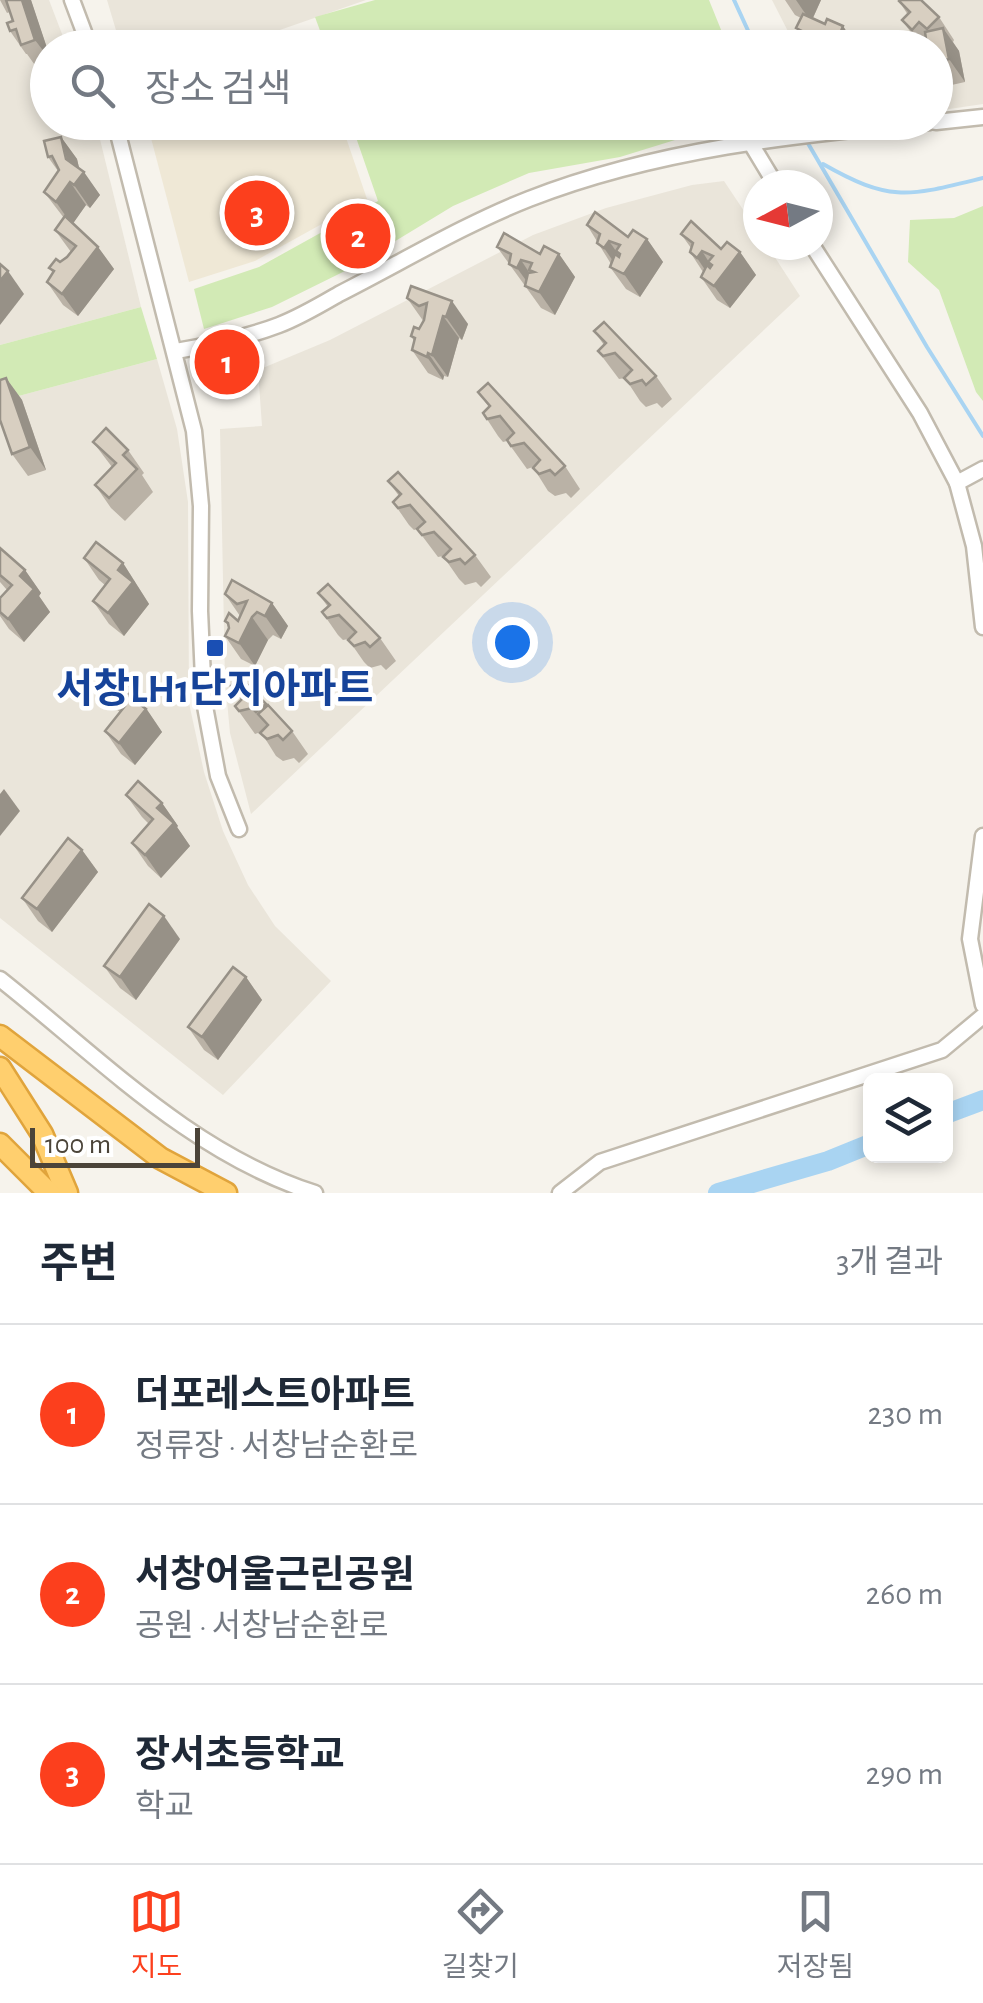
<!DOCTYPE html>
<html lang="ko">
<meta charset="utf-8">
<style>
:root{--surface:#fff;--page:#f2f2f3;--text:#1f2937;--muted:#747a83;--line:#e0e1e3;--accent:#fc3f1d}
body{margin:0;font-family:"Alegreya Sans","Noto Sans KR",sans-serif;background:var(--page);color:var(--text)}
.controls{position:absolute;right:30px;bottom:30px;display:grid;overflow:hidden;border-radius:15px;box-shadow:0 5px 15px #0003}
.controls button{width:90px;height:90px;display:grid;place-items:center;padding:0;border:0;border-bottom:2px solid var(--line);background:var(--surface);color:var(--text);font:50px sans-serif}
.compass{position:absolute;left:743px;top:170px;width:90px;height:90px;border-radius:50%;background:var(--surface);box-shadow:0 5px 15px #0003;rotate:263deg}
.scale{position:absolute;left:30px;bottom:25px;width:170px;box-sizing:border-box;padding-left:10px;border:5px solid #4b4439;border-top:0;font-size:28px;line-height:35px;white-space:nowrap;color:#4b4439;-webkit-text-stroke:8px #fff;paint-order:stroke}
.you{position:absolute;left:512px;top:642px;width:35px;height:35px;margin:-25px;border:8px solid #fff;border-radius:50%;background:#1a73e8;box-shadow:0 0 0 15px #1a73e833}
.badge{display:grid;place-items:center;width:65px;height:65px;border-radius:50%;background:var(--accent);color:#fff;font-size:32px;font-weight:700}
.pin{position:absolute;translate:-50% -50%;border:5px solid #fff;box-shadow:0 2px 10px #0006}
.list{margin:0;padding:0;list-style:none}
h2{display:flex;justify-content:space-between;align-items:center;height:130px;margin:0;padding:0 40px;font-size:42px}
h2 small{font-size:32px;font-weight:400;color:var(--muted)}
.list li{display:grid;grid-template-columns:65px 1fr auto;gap:30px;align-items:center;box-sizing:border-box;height:180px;padding:0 40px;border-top:2px solid var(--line)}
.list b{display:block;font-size:38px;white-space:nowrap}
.list p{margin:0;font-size:32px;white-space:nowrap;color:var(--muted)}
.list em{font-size:32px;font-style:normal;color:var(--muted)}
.icon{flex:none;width:55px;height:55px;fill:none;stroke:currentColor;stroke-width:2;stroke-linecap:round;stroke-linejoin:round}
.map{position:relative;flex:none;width:983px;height:1193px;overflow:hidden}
.search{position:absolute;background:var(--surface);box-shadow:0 5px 15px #0003;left:30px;right:30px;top:30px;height:110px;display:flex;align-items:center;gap:25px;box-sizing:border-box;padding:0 35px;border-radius:55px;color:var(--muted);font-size:38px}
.sheet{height:670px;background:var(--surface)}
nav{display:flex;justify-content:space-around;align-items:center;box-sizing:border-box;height:140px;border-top:2px solid var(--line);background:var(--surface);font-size:28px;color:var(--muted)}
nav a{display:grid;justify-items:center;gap:5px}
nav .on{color:var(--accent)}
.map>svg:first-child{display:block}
</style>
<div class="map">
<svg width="983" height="1193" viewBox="0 0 983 1193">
<rect width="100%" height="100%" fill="#f6f3ec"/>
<g fill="#eae5da">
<path d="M0,0h49l18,47 -19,1v74l48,1 45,184 -141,38z"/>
<path d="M107,0h259l-138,48 -107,-1z"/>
<path d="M772,0h211v104l-47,7v-63l-140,-1z"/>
<path d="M724,181l34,51v13h9l33,51 -549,518 -21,-81 -5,-53 -5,-251 42,-3 -4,-56 72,-30 203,-105 73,-27 86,-23z"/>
<path d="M157,359l20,70 11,73 1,201 15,69 19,59 25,54 27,41 56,55 -108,114 -223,-177v-517z"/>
</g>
<g fill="#efe8d6">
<path d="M309,31l6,16h-51z"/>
<path d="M147,123h194l26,76 -112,62 -66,21z"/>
</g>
<g fill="#d2eab5">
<path d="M375,0h334l19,47h-402l-11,-30z"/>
<path d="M351,123v-1l379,1 -110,34 -91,16 -76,33 -102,62 -79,39 -68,22 -10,-40 65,-22 119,-66z"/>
<path d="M983,206v195l-7,-9 -37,-102 -31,-28 2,-42 44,-2z"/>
<path d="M141,307l16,52 -157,42v-56z"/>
</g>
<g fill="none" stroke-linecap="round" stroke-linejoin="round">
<g stroke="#a9d4f2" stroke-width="4">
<path d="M734,0l22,48"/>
<path d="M806,140l121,207 56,89"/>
<path d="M823,164c68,39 86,32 160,14"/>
</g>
<g stroke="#a9d4f2" stroke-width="20">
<path d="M946,1114l37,-14"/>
<path d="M718,1193l110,-32 42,-17"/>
</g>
<g stroke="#c2bbae" stroke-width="19">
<g id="minor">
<path d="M72,0l18,48"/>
<path d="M115,122l79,309 7,75 -1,105 4,90 14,75 21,53"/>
<path d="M936,122l47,-5"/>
<path d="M750,142l26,43"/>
<path d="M812,245l108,168 37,70 17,63 9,81"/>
<path d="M176,351c35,-6 69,-13 103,-26 21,-8 41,-20 60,-31 63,-32 124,-69 190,-95 128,-50 265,-64 401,-77"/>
<path d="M957,483l26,-14"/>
<path d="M983,836l-13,103 13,66"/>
<path d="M0,979c100,79 192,175 315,214"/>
<path d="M560,1193l40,-31 342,-112 41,-34"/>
</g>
</g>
<g stroke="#e0a43c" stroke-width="25">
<g id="highway">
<path d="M0,1036l160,122 66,35"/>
<path d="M0,1068l42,66 25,59"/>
<path d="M0,1144l49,49"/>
</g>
</g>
<use href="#minor" stroke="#fff" stroke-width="14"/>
<use href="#highway" stroke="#ffcf6e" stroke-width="20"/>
</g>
<g fill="#bab2a6">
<path d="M0,0h31l17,51v13l-11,4 -10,-14h-1l-16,-23 3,-10 -3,-9 -3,1z"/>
<path d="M785,0h36l-8,18 12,6 18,2 14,22h-48l-13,-20 5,-10 -6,-3z"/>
<path d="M899,1l40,16 15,23 -1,2 6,9 6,31 -18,4 -5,-8 -6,2v-32l-19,-7 -15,-21 6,-5z"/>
<path d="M61,137l16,22 2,9 21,27 -10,13 -4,-3 -13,18 25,24 16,22 -36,47 -15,-11 -16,-23 6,-9 -4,-5 11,-6 11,-10 -16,-22 9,-12 -20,-26 14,-21 -10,-14z"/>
<path d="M587,225l41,12 19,2 16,23 -23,35 -14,-8 -16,-22 1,-3z"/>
<path d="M681,234l40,15 19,3 16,23 -26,33 -13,-8 -16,-23 2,-5 -13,-20 1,-4z"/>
<path d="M497,247l43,7h19l16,23 -20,38 -14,-7z"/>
<path d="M411,286l57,38 -6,16 -3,-2 -11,39 -4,-1 -1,4 -15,-7 -16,-23 2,-9 -3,-5 8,-7 5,-7 -17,-24z"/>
<path d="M594,331l62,45 16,23 -10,9 -5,-5 -11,4 -6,-6 -15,-23 -6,1 -21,-28 6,-6z"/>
<path d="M6,378l16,22 24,70 -18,6 -16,-22z"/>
<path d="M478,392l87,74 15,23 -9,9 -5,-5 -11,3 -7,-5 -15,-24 -6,2 -20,-28 -4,1 -5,-6 -15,-23 6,-6z"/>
<path d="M93,442l35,8 16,23 -2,2 11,17 -28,29 -14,-13 -16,-23 17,-18z"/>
<path d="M388,481l87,74 16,22 -10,10 -5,-5 -11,3 -6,-6 -16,-23 -5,1 -21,-28 -3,1 -5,-5 -16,-23 6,-6z"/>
<path d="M0,548l25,22 16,23 -2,3 11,16 -26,30 -15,-13 -9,-13v-18l7,-8 -7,-8z"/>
<path d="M84,558l39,5 26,41 -25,32 -15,-12 -16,-23 12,-16 -6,-5z"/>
<path d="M318,593l62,45 16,23 -10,9 -5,-5 -11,3 -6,-6 -16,-23 -5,1 -5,-5 -16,-23 6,-5z"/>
<path d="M225,594l47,9 16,23 -7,13 -8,-4 -5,5 -13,26 -14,-7 -16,-23 4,-8 -4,-7h13l2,-5z"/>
<path d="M240,677l52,54 16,23 -9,9 -5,-5 -11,3 -7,-5 -15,-24 -6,2 -20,-28 6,-6 -10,-14z"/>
<path d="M96,683l37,6 29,43 -27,33 -14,-11 -16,-23 15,-19 -8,-6z"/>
<path d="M126,795l36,8 16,23 -1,1 13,19 -29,32 -13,-12 -16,-23 17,-19 -7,-7z"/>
<path d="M82,850l16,22 -46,60 -14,-11 -16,-23z"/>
<path d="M180,939l-44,61 -16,-12 -16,-22z"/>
<path d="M246,977l16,23 -44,60 -14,-10 -16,-23z"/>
</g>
<g fill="#979187">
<path d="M22,0h9l17,51v6l-13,-17z"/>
<path d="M796,0h25l-10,22z"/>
<path d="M843,26l14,22 -22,-1z"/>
<path d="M943,28l16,23 6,31 -16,-23z"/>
<path d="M61,137l16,22 4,17 3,-4 16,23 -10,13 -16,-23z"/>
<path d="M70,182l16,23 -14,20 -16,-23z"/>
<path d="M647,239l16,23 -23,35 -16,-23z"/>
<path d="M609,241l16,23 -5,7 -16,-23z"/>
<path d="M98,247l16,22 -36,47 -16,-22z"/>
<path d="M702,251l15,24 -5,5 -15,-22z"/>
<path d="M740,252l16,23 -26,33 -16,-22z"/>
<path d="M559,254l16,23 -20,38 -16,-23z"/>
<path d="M521,260l15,23 -3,7 -16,-22z"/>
<path d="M8,271l16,23 -24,31v-44z"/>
<path d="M452,301l16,23 -6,16 -16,-23z"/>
<path d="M443,316l16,22 -11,39 -16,-22z"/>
<path d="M428,353l16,23 -1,4 -16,-23z"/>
<path d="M6,378l16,22 24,70 -16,-23z"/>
<path d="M123,563l26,41 -25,32 -16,-23 10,-43z"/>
<path d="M25,570l16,23 -2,3 11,16 -26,30 -16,-23 12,-43z"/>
<path d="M272,603l16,23 -7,13 -16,-23z"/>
<path d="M252,617l16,23 -13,26 -16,-23z"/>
<path d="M133,689l29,43 -27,33 -16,-22 9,-48z"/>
<path d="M4,789l16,22 -20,25v-42z"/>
<path d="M162,803l16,23 -1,1 13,19 -29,32 -16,-23 12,-47z"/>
<path d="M82,850l16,22 -46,60 -15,-23z"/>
<path d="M164,916l16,23 -44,61 -16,-23z"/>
<path d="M246,977l16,23 -44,60 -16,-23z"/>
</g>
<g fill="#d8cfc1" stroke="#979187" stroke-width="2.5">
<path d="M6,0h16l13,40 -14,5 -5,-16 -6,2 -3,-8 6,-2z"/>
<path d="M900,0h21l18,17 -12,12 -8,-7 -7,8 -10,-10 8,-8 -11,-11z"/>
<path d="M803,14l22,10 2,-5 16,7 -8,21 2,1h-26l2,-5 -6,-3 3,-5 -14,-7z"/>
<path d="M943,28l6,31 -13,3v-14h-18l-1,-7 9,-2 -1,-7z"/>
<path d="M61,137l5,22 18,13 -10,13 -4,-3 -14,20 -12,-10 15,-22 -7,-14 -4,1 -4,-16z"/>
<path d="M595,212l33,25 5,-7 14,9 -23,35 -14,-7 5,-13 4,3 1,-3 -4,-3 4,-6 -11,-4 -5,7 -7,-5 3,-9 -13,-9z"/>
<path d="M65,216l33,31 -36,47 -15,-12 7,-11 -5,-3 7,-9 4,3 7,-5 9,-11 -21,-16z"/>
<path d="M691,221l30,28 6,-7 13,10 -26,34 -13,-9 6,-12 3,3 2,-3 -4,-3 5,-6 -11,-5 -5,7 -7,-6 3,-9 -12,-9z"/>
<path d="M504,233l36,21 4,-8 15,8 -20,38 -14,-6 3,-13 6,-1 -5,-2 3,-7 -11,-3 -4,8 -8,-4 2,-10 -14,-7z"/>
<path d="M0,264l8,7 -8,10z"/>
<path d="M411,286l41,15 -6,16 -3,-1 -11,39 -4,-2 -1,4 -15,-7 3,-12 -4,-2 3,-9 5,2 5,-9 3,-17 -8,3 -12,-8z"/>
<path d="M604,322l52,54 -10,9 -4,-5 -12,4 -6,-6 8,-8 -17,-17 -12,3 -5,-5 8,-8 -12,-12z"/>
<path d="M6,378l24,69 -18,7 -12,-34v-40z"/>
<path d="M488,383l77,83 -10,9 -5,-5 -11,4 -6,-6 7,-8 -16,-17 -13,3 -4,-6 7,-7 -14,-17 -13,3 -4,-6 7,-7 -12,-14z"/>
<path d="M106,428l22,22 -5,5 14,14 -28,29 -14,-13 21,-22 -23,-21z"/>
<path d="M398,472l77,83 -10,9 -5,-5 -11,3 -6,-5 8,-8 -17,-17 -12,3 -5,-6 8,-7 -15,-17 -12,3 -5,-6 8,-8 -13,-13z"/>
<path d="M96,542l27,21 -5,7 15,12 -25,31 -15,-12 17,-22 -26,-21z"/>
<path d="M0,548l25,22 -5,6 14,13 -26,30 -8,-7v-14l12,-13 -12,-10z"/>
<path d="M232,580l40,23 -7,13 -8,-4 -5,5 -13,26 -14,-7 4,-8 -1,-5 -3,-2 4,-8 9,8 9,-20 -10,3 -12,-10z"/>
<path d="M328,584l52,54 -10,9 -5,-5 -11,4 -6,-6 8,-8 -17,-17 -12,3 -5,-6 8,-7 -12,-12z"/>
<path d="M108,669l25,20 -5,6 18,14 -27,34 -14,-12 20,-25 -29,-23z"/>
<path d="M240,677l26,27 -10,8 -4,-4 -13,3 -4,-5 8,-8 -12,-12z"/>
<path d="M268,705l24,26 -9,9 -5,-5 -11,4 -7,-6 8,-8 -10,-11z"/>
<path d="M138,781l24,22 -5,5 17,15 -29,32 -13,-12 21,-24 -27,-24z"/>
<path d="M68,838l14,12 -45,59 -15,-11z"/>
<path d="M149,904l15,12 -44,61 -16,-11z"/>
<path d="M233,967l13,10 -44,60 -14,-10z"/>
</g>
<rect fill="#1a4fb4" stroke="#fff" stroke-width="4" x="205" y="638" width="20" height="20" rx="5"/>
<g text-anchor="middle" stroke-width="9" stroke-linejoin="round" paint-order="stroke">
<g font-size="40" font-weight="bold" fill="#164399" stroke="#fff">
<text x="215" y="702">서창LH1단지아파트</text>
</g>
</g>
</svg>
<div class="controls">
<button><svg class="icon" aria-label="layers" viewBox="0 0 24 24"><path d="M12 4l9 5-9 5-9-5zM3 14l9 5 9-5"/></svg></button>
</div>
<svg class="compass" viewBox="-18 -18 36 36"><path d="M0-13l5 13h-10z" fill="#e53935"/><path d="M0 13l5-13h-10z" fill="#747a83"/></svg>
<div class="scale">100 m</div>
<div class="you"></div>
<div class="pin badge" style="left:227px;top:362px">1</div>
<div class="pin badge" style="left:358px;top:236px">2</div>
<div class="pin badge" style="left:257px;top:213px">3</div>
<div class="search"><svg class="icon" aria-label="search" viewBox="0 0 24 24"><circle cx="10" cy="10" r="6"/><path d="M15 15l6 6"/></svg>장소 검색</div>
</div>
<section class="sheet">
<h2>주변<small>3개 결과</small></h2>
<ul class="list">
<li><span class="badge">1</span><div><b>더포레스트아파트</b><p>정류장 · 서창남순환로</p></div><em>230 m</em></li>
<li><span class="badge">2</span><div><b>서창어울근린공원</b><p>공원 · 서창남순환로</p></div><em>260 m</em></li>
<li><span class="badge">3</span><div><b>장서초등학교</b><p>학교</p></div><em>290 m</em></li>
</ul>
</section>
<nav>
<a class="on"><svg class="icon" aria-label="map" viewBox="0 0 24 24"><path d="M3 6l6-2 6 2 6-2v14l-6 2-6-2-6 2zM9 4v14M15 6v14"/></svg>지도</a>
<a><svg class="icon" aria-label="directions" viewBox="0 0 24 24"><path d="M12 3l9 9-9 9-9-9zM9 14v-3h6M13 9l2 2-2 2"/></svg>길찾기</a>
<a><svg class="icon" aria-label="saved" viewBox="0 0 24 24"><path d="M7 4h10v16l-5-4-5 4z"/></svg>저장됨</a>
</nav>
